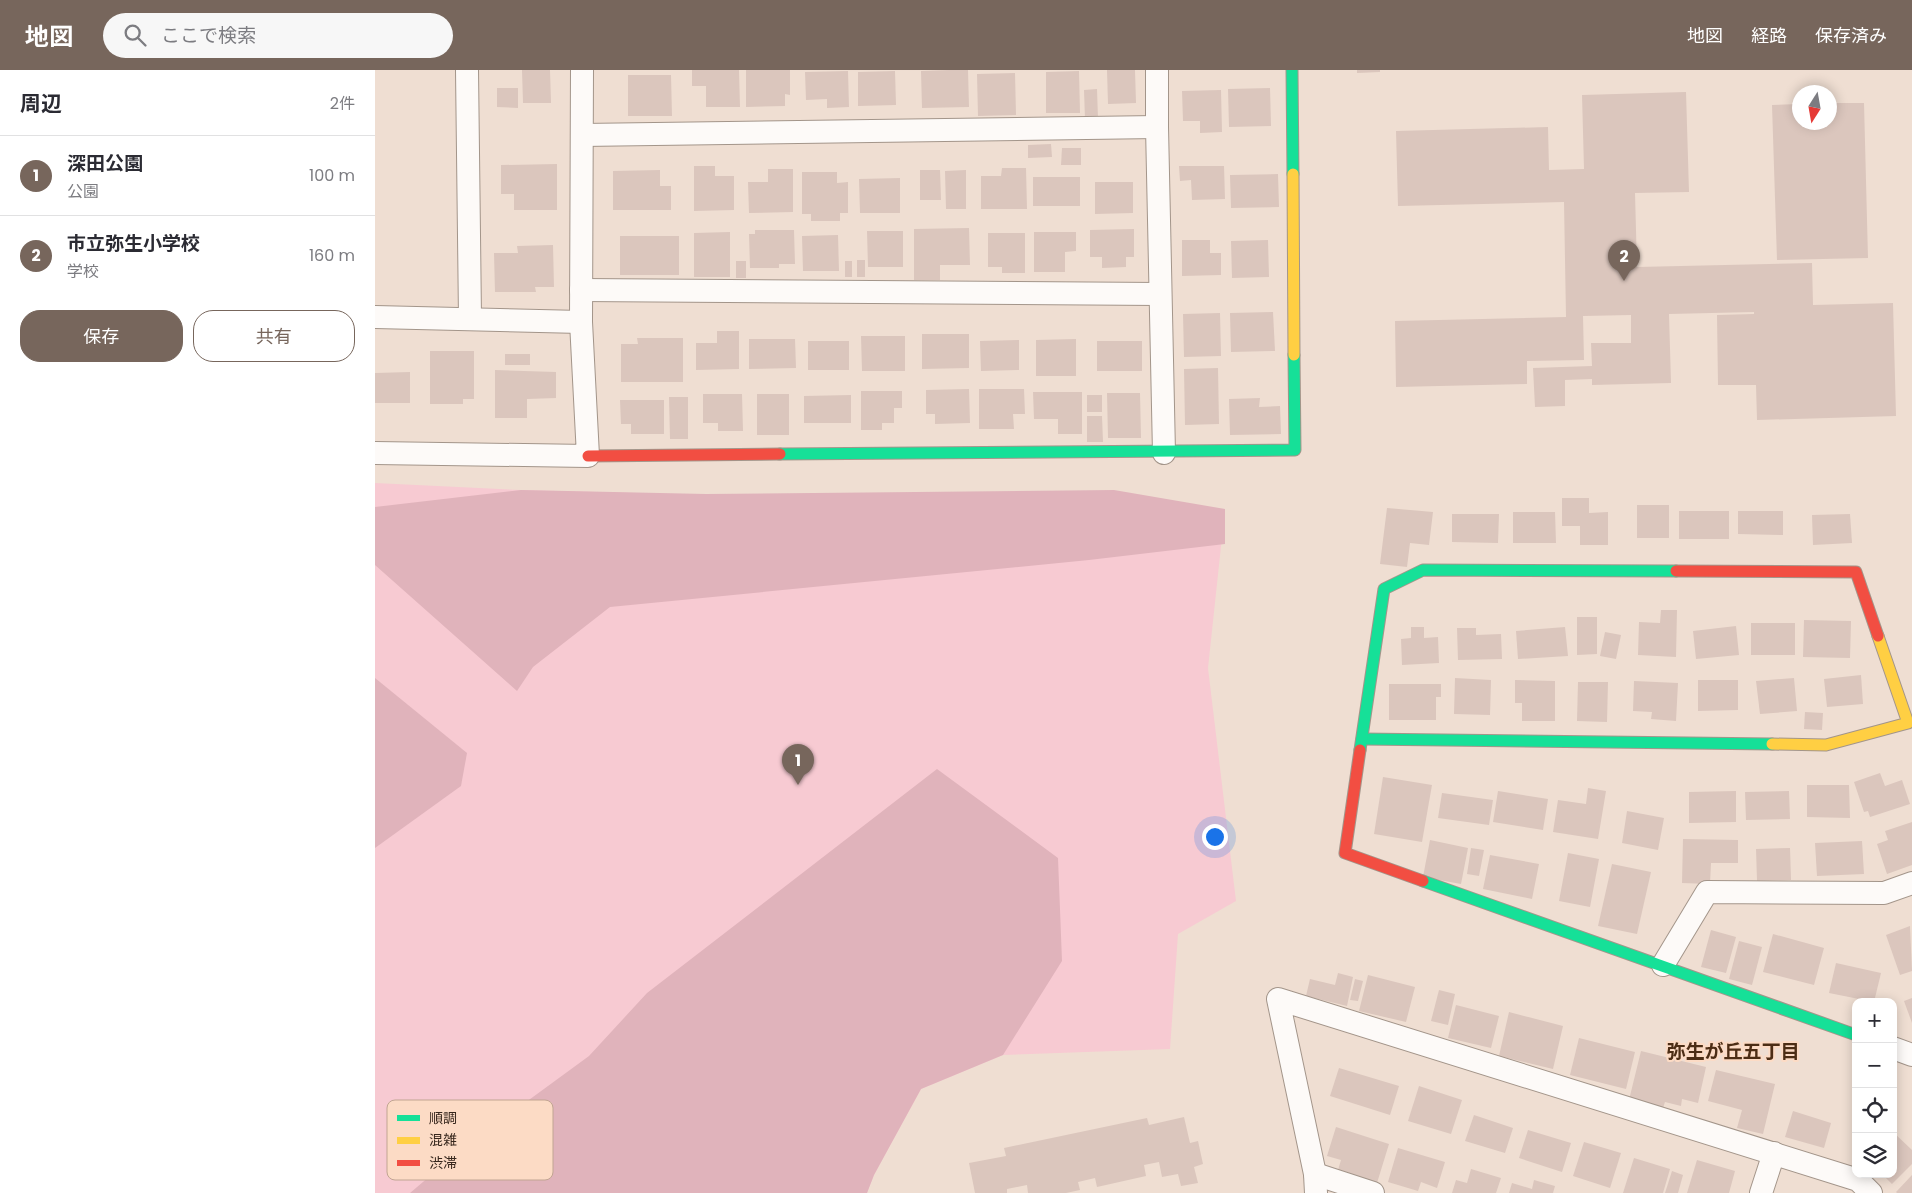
<!DOCTYPE html>
<html lang="ja">
<meta charset="utf-8">
<style>
:root{--surface:#fff;--page:#f7f7f7;--text:#2b2b33;--muted:#7c7c81;--line:#e1e1e2;--accent:#77665c}
body{margin:0;font-family:Poppins,"Noto Sans JP",sans-serif;background:var(--page);color:var(--text)}
.controls{position:absolute;right:15px;bottom:15px;display:grid;overflow:hidden;border-radius:10px;box-shadow:0 2px 12px #0003}
.controls button{width:45px;height:45px;display:grid;place-items:center;padding:0;border:0;border-bottom:1px solid var(--line);background:var(--surface);color:var(--text);font:25px sans-serif}
.compass{position:absolute;left:1417px;top:15px;width:45px;height:45px;border-radius:50%;background:var(--surface);box-shadow:0 2px 12px #0003;rotate:191deg}
.you{position:absolute;left:839px;top:766px;width:18px;height:18px;margin:-12px;border:4px solid #fff;border-radius:50%;background:#1a73e8;box-shadow:0 0 0 8px #1a73e833}
.badge{display:grid;place-items:center;width:32px;height:32px;border-radius:50%;background:var(--accent);color:#fff;font-size:16px;font-weight:700}
.pin{position:absolute;translate:-50% -41px;filter:drop-shadow(0 1px 2px #0008)}
.pin::after{content:'';position:absolute;top:26px;width:18px;height:15px;background:inherit;clip-path:polygon(0 0,100% 0,50% 100%)}
.list{margin:0;padding:0;list-style:none}
h2{display:flex;justify-content:space-between;align-items:center;height:65px;margin:0;padding:0 20px;font-size:21px}
h2 small{font-size:16px;font-weight:400;color:var(--muted)}
.list li{display:grid;grid-template-columns:32px 1fr auto;gap:15px;align-items:center;box-sizing:border-box;height:80px;padding:0 20px;border-top:1px solid var(--line)}
.list b{display:block;font-size:19px;white-space:nowrap}
.list p{margin:0;font-size:16px;white-space:nowrap;color:var(--muted)}
.list em{font-size:16px;font-style:normal;color:var(--muted)}
.actions{display:flex;gap:10px;padding:15px 20px}
.actions a{flex:1;padding:11px 0;border:1px solid var(--accent);border-radius:20px;text-align:center;font-size:18px;color:var(--accent)}
.actions .main{background:var(--accent);color:#fff}
.icon{flex:none;width:28px;height:28px;fill:none;stroke:currentColor;stroke-width:2;stroke-linecap:round;stroke-linejoin:round}
.map{position:relative;flex:none;width:1537px;height:1123px;overflow:hidden}
header{display:flex;align-items:center;gap:30px;box-sizing:border-box;height:70px;padding:0 25px;background:var(--accent);color:#fff}
header strong{font-size:24px}
nav{display:flex;gap:28px;margin-inline-start:auto;font-size:18px}
.search{width:350px;height:45px;background:var(--page);display:flex;align-items:center;gap:12px;box-sizing:border-box;padding:0 18px;border-radius:28px;color:var(--muted);font-size:19px}
main{display:flex}
aside{flex:1;background:var(--surface)}
.map>svg:first-child{display:block}
</style>
<header>
<strong>地図</strong>
<div class="search"><svg class="icon" aria-label="search" viewBox="0 0 24 24"><circle cx="10" cy="10" r="6"/><path d="M15 15l6 6"/></svg>ここで検索</div>
<nav><a>地図</a><a>経路</a><a>保存済み</a></nav>
</header>
<main>
<aside>
<h2>周辺<small>2件</small></h2>
<ul class="list">
<li><span class="badge">1</span><div><b>深田公園</b><p>公園</p></div><em>100 m</em></li>
<li><span class="badge">2</span><div><b>市立弥生小学校</b><p>学校</p></div><em>160 m</em></li>
</ul>
<div class="actions"><a class="main">保存</a><a>共有</a></div>
</aside>
<div class="map">
<svg width="1537" height="1123" viewBox="0 0 1537 1123">
<rect width="100%" height="100%" fill="#efded2"/>
<path fill="#f7cad2" d="M0,413l146,7 704,19 -17,159 28,233 -58,33 -8,115 -167,6 -82,34 -47,86 -7,18h-492z"/>
<g fill="#e0b3bb">
<path d="M146,420l185,4 408,-4 111,19v35l-136,16 -479,47 -77,60 -16,24 -142,-126v-58z"/>
<path d="M0,608l92,75 -6,33 -86,62z"/>
<path d="M562,699l121,89 4,103 -59,94 -82,34 -47,86 -7,18h-457l53,-45 126,-92 58,-63z"/>
</g>
<g fill="#dbc6bd">
<path d="M147,0h28l1,33h-28z"/>
<path d="M317,0h47l1,37h-34v-21h-14z"/>
<path d="M371,0h44v25l-5,-1v12l-39,1z"/>
<path d="M574,0h19l1,37 -47,1 -1,-37z"/>
<path d="M732,0h28l1,33 -28,1z"/>
<path d="M982,0h23v2l-23,1z"/>
<path d="M473,1l1,36 -22,1v-9l-21,1 -1,-28z"/>
<path d="M520,1l1,34 -38,1v-34z"/>
<path d="M704,1l1,42h-34v-41z"/>
<path d="M640,3l1,42 -38,1 -1,-42z"/>
<path d="M253,5h43l1,41h-44z"/>
<path d="M122,18h21v20l-21,-1z"/>
<path d="M895,18l1,38 -42,1 -1,-38z"/>
<path d="M722,19l1,30h-13l-1,-29z"/>
<path d="M846,20l1,42 -22,1v-12h-17l-1,-30z"/>
<path d="M1311,22l3,100 -54,1 2,74 175,-4 1,42 80,-2 3,113 -139,4 -1,-35h-38l-1,-70 37,-1v-2l-85,2 2,69 -79,2v-6l-27,1v26l-30,1 -2,-39 59,-2 -1,-23h40v-28l-48,1 1,44 -57,1v23l-131,3 -1,-66 171,-4 -2,-115 -166,4 -2,-75 152,-4 1,43 35,-1 -2,-74z"/>
<path d="M1454,33h35l4,155 -91,2 -5,-155 27,-1v18h30z"/>
<path d="M676,74l1,13 -24,1v-13z"/>
<path d="M687,78h19v17h-20z"/>
<path d="M182,94v46h-43v-16h-13v-29z"/>
<path d="M319,96h21v10h19v34l-40,1z"/>
<path d="M804,96h45l1,33 -33,1 -1,-20 -11,1z"/>
<path d="M627,98h24l1,41h-46v-33h20z"/>
<path d="M393,99h25v43l-44,1 -1,-31h20z"/>
<path d="M285,100v16h11v24h-58v-39z"/>
<path d="M545,100h20l1,30h-21z"/>
<path d="M591,100v39h-20l-1,-38z"/>
<path d="M427,102h35v11l11,-1v31h-8v8h-29v-7h-9z"/>
<path d="M903,104l1,33 -48,1 -1,-33z"/>
<rect x="658" y="107" width="47" height="29"/>
<path d="M525,108v35h-40l-1,-34z"/>
<path d="M720,112h38v31l-38,1z"/>
<path d="M594,158l1,37h-30v15h-26v-51z"/>
<path d="M759,159v28h-8v10l-24,1v-11h-12v-27z"/>
<path d="M380,160h39l1,34h-16v4h-29l-1,-34h6z"/>
<path d="M492,161h36v36h-35z"/>
<path d="M355,162v45h-36v-44z"/>
<path d="M659,162h42v19l-11,1v20h-31z"/>
<path d="M613,163h37v40h-23v-6h-14z"/>
<path d="M463,165l1,36h-36l-1,-35z"/>
<rect x="245" y="166" width="59" height="39"/>
<path d="M807,170h28v13h11v22l-39,1z"/>
<path d="M893,170l1,37 -37,1 -1,-37z"/>
<path d="M178,175l1,42h-19l1,5h-41l-1,-39h24l-1,-7z"/>
<rect x="482" y="190" width="8" height="17"/>
<rect x="361" y="191" width="10" height="17"/>
<rect x="470" y="191" width="7" height="16"/>
<path d="M898,242l2,39 -44,1 -1,-39z"/>
<path d="M845,243l1,43 -37,1 -1,-43z"/>
<path d="M342,261h22v38l-43,1v-27h21z"/>
<path d="M547,264h47v34l-47,1z"/>
<path d="M486,266h44v35h-43z"/>
<path d="M262,268h46v44h-62v-38h17z"/>
<path d="M374,269h46l1,29 -47,1z"/>
<path d="M701,269v37h-40v-36z"/>
<path d="M644,270v30l-38,1 -1,-30z"/>
<rect x="433" y="271" width="41" height="29"/>
<rect x="722" y="271" width="45" height="30"/>
<path d="M55,281h44v48h-11v5h-33z"/>
<rect x="130" y="284" width="25" height="11"/>
<path d="M843,298l1,56 -34,1 -1,-56z"/>
<path d="M120,300l61,2v26l-29,1v19h-32z"/>
<path d="M35,302v31h-35v-30z"/>
<path d="M594,319l1,34 -35,1v-10h-9v-24z"/>
<path d="M604,319h45l1,25h-12l1,15h-35z"/>
<path d="M486,321h41v17h-8v15h-12v7h-21z"/>
<path d="M658,322h49v42h-24v-15h-24z"/>
<path d="M732,323h33l1,45h-33z"/>
<path d="M328,324h39l1,37h-25v-8h-15z"/>
<rect x="382" y="324" width="32" height="41"/>
<path d="M476,325v28h-47v-27z"/>
<rect x="712" y="325" width="15" height="17"/>
<path d="M294,327h19v42h-18z"/>
<path d="M885,328l-1,9 21,-1 1,28 -51,1 -1,-36z"/>
<path d="M245,330h44v34h-33v-10h-10z"/>
<path d="M712,346h15l1,26h-16z"/>
<path d="M1187,428h27v15l19,-1v33h-28v-19h-18z"/>
<rect x="1262" y="435" width="32" height="33"/>
<path d="M1012,438l46,4 -4,33 -19,-2 -3,24 -27,-3z"/>
<rect x="1304" y="441" width="50" height="28"/>
<path d="M1363,441h45v24l-45,-1z"/>
<path d="M1138,442h42l1,31h-43z"/>
<path d="M1077,444h47l-1,29 -46,-1z"/>
<path d="M1475,444l2,29 -39,2 -1,-30z"/>
<path d="M1286,540h16l-1,47 -38,-2 1,-33 21,1z"/>
<path d="M1202,547h20v37l-20,1z"/>
<path d="M1429,550l47,1 -1,37 -47,-1z"/>
<rect x="1376" y="553" width="44" height="32"/>
<path d="M1361,556l3,29 -43,4 -3,-28z"/>
<path d="M1036,557h13v11l14,-1 1,26 -37,2 -1,-26 10,-1z"/>
<path d="M1190,557l3,29 -50,3 -2,-28z"/>
<path d="M1082,558h19v7l25,-1 1,25 -44,1z"/>
<path d="M1230,562l16,3 -5,24 -16,-3z"/>
<path d="M1486,605l2,29 -36,3 -3,-28z"/>
<path d="M1080,608l36,2 -1,35 -36,-1z"/>
<path d="M1419,608l3,33 -37,3 -4,-33z"/>
<path d="M1140,610l40,1v40h-33v-18h-7z"/>
<path d="M1323,610h40v30l-40,1z"/>
<path d="M1259,611l44,2 -2,38 -25,-2 1,-7 -19,-1z"/>
<path d="M1203,612h30l-1,40 -30,-1z"/>
<path d="M1014,614h52v13h-5v23h-47z"/>
<path d="M1430,642l18,1 -1,17 -18,-1z"/>
<path d="M1505,703l5,13 17,-6 8,24 -40,13 -2,-6 -4,1 -10,-30z"/>
<path d="M1008,707l49,8 -10,57 -48,-8z"/>
<path d="M1432,715h42l1,33 -43,-1z"/>
<path d="M1213,718l18,3 -8,48 -45,-7 5,-32 28,4z"/>
<path d="M1123,721l50,8 -5,31 -50,-8z"/>
<path d="M1361,721v31l-47,1v-31z"/>
<path d="M1414,721l1,28 -44,1 -1,-28z"/>
<path d="M1067,723l51,7 -4,25 -51,-7z"/>
<path d="M1252,741l37,7 -6,32 -36,-7z"/>
<path d="M1537,752v43l-25,9 -10,-30 11,-4 -3,-9z"/>
<path d="M1308,769l55,1v23h-27l-1,21 -28,-1z"/>
<path d="M1055,770l38,8 -7,36 -38,-7z"/>
<path d="M1487,771l2,33 -47,2 -2,-33z"/>
<path d="M1096,778l13,2 -5,26 -12,-2z"/>
<path d="M1415,778l1,32 -34,1 -1,-32z"/>
<path d="M1193,783l31,6 -9,48 -31,-6z"/>
<path d="M1115,785l49,9 -7,35 -49,-10z"/>
<path d="M1237,794l39,8 -14,62 -39,-8z"/>
<path d="M1535,856l2,45 -12,4 -14,-40z"/>
<path d="M1336,860l25,7 -10,36 -25,-6z"/>
<path d="M1398,864l51,14 -10,37 -51,-13z"/>
<path d="M1364,871l23,6 -10,38 -23,-6z"/>
<path d="M1461,893l45,10 -7,29 -45,-9z"/>
<path d="M963,903l15,4 -6,29 -41,-10 4,-17 25,6z"/>
<path d="M993,905l47,12 -9,35 -47,-11z"/>
<path d="M980,909l8,2 -5,20 -8,-1z"/>
<path d="M1064,920l16,4 -7,31 -17,-4z"/>
<path d="M1537,928v25l-8,-22z"/>
<path d="M1081,935l43,11 -8,32 -43,-10z"/>
<path d="M1134,942l54,14 -10,43 -54,-13z"/>
<path d="M1204,968l56,14 -9,37 -56,-14z"/>
<path d="M1266,981l65,16 -8,36 -16,-4 -1,7 -16,-4 -2,6 -34,-8z"/>
<path d="M964,998l60,18 -9,29 -60,-19z"/>
<path d="M1341,1000l59,14 -12,50 -26,-6 5,-18 -34,-9z"/>
<path d="M1044,1016l43,14 -11,34 -43,-13z"/>
<path d="M1418,1041l38,12 -7,25 -39,-11z"/>
<path d="M1099,1045l39,13 -8,25 -40,-12z"/>
<path d="M809,1047l6,26 8,-2 5,23 -9,3 4,16 -17,3 -3,-12 -16,3 -3,-15 -15,3 2,11 -49,11 -2,-9 -17,4 2,8 -14,3h-38l-1,-8 -20,4v4h-32l-6,-30 37,-7 -2,-8 143,-30 2,7z"/>
<path d="M961,1057l53,17 -12,39 -39,-13 3,-10 -14,-4z"/>
<path d="M1153,1060l43,13 -9,29 -43,-14z"/>
<path d="M1518,1062l19,18v14l-20,20 -10,-10h11z"/>
<path d="M1209,1072l37,11 -11,35 -37,-12z"/>
<path d="M1023,1078l47,14 -8,26 -16,-6 -3,9 -30,-9z"/>
<path d="M1259,1088l36,11 -7,24h-40z"/>
<path d="M1322,1090l38,11 -6,22h-42z"/>
<path d="M1096,1099l30,9 -5,15h-44l4,-13 11,3z"/>
<path d="M1297,1101l11,4 -5,18h-13z"/>
<path d="M1537,1105v18h-15l-1,-1z"/>
<path d="M1159,1110l21,6 -2,7h-44l3,-10 20,6z"/>
</g>
<g fill="none" stroke-linecap="round" stroke-linejoin="round">
<g stroke="#a3958a" stroke-width="24">
<g id="street">
<path d="M92,0l3,248"/>
<path d="M782,0v57l7,326"/>
<path d="M207,65l575,-8"/>
<path d="M206,220l579,4"/>
<path d="M0,247l206,5"/>
<path d="M0,383l213,3 -7,-134 1,-252"/>
<path d="M1288,895l44,-73 177,1 28,-10"/>
<path d="M1518,978l19,7"/>
<path d="M940,1104l58,19"/>
<path d="M941,1123l-1,-19 -37,-175 580,181 13,13"/>
<path d="M1386,1123l13,-40"/>
</g>
</g>
<g stroke="#a3958a" stroke-width="13">
<g id="fast">
<path d="M917,0l1,104"/>
<path d="M405,384l515,-4 -1,-95"/>
<path d="M987,669l410,5"/>
<path d="M985,680l24,-161 39,-19 253,1"/>
<path d="M1048,811l433,154"/>
</g>
</g>
<g stroke="#a3958a" stroke-width="13">
<g id="slow">
<path d="M918,104l1,181"/>
<path d="M1397,674l54,1 82,-22 -30,-87"/>
</g>
</g>
<g stroke="#a3958a" stroke-width="13">
<g id="jam">
<path d="M213,386l192,-2"/>
<path d="M1301,501l180,1 22,64"/>
<path d="M985,680l-15,103 78,28"/>
</g>
</g>
<use href="#street" stroke="#fdfaf8" stroke-width="22"/>
<use href="#fast" stroke="#16e098" stroke-width="11"/>
<use href="#slow" stroke="#ffcf43" stroke-width="11"/>
<use href="#jam" stroke="#f24e42" stroke-width="11"/>
</g>
<g text-anchor="middle" stroke-width="4" stroke-linejoin="round" paint-order="stroke">
<g font-size="19" font-weight="bold" fill="#4c2d15" stroke="#fcdbc5">
<text x="1358" y="988">弥生が丘五丁目</text>
</g>
</g>
<rect x="12" y="1030" width="166" height="80" rx="8" fill="#fcdbc5" stroke="#c1a592" stroke-width="1"/>
<rect x="22" y="1045" width="23" height="6" fill="#16e098"/>
<rect x="22" y="1067" width="23" height="7" fill="#ffcf43"/>
<rect x="22" y="1090" width="23" height="6" fill="#f24e42"/>
<g font-size="14" fill="#36261c">
<text x="54" y="1053">順調</text>
<text x="54" y="1075">混雑</text>
<text x="54" y="1098">渋滞</text>
</g>
</svg>
<div class="controls">
<button>+</button>
<button>−</button>
<button><svg class="icon" aria-label="locate" viewBox="0 0 24 24"><circle cx="12" cy="12" r="6"/><path d="M12 2v4M12 18v4M2 12h4M18 12h4"/></svg></button>
<button><svg class="icon" aria-label="layers" viewBox="0 0 24 24"><path d="M12 4l9 5-9 5-9-5zM3 14l9 5 9-5"/></svg></button>
</div>
<svg class="compass" viewBox="-18 -18 36 36"><path d="M0-13l5 13h-10z" fill="#e53935"/><path d="M0 13l5-13h-10z" fill="#7c7c81"/></svg>
<div class="you"></div>
<div class="pin badge" style="left:423px;top:715px">1</div>
<div class="pin badge" style="left:1249px;top:211px">2</div>
</div>
</main>
